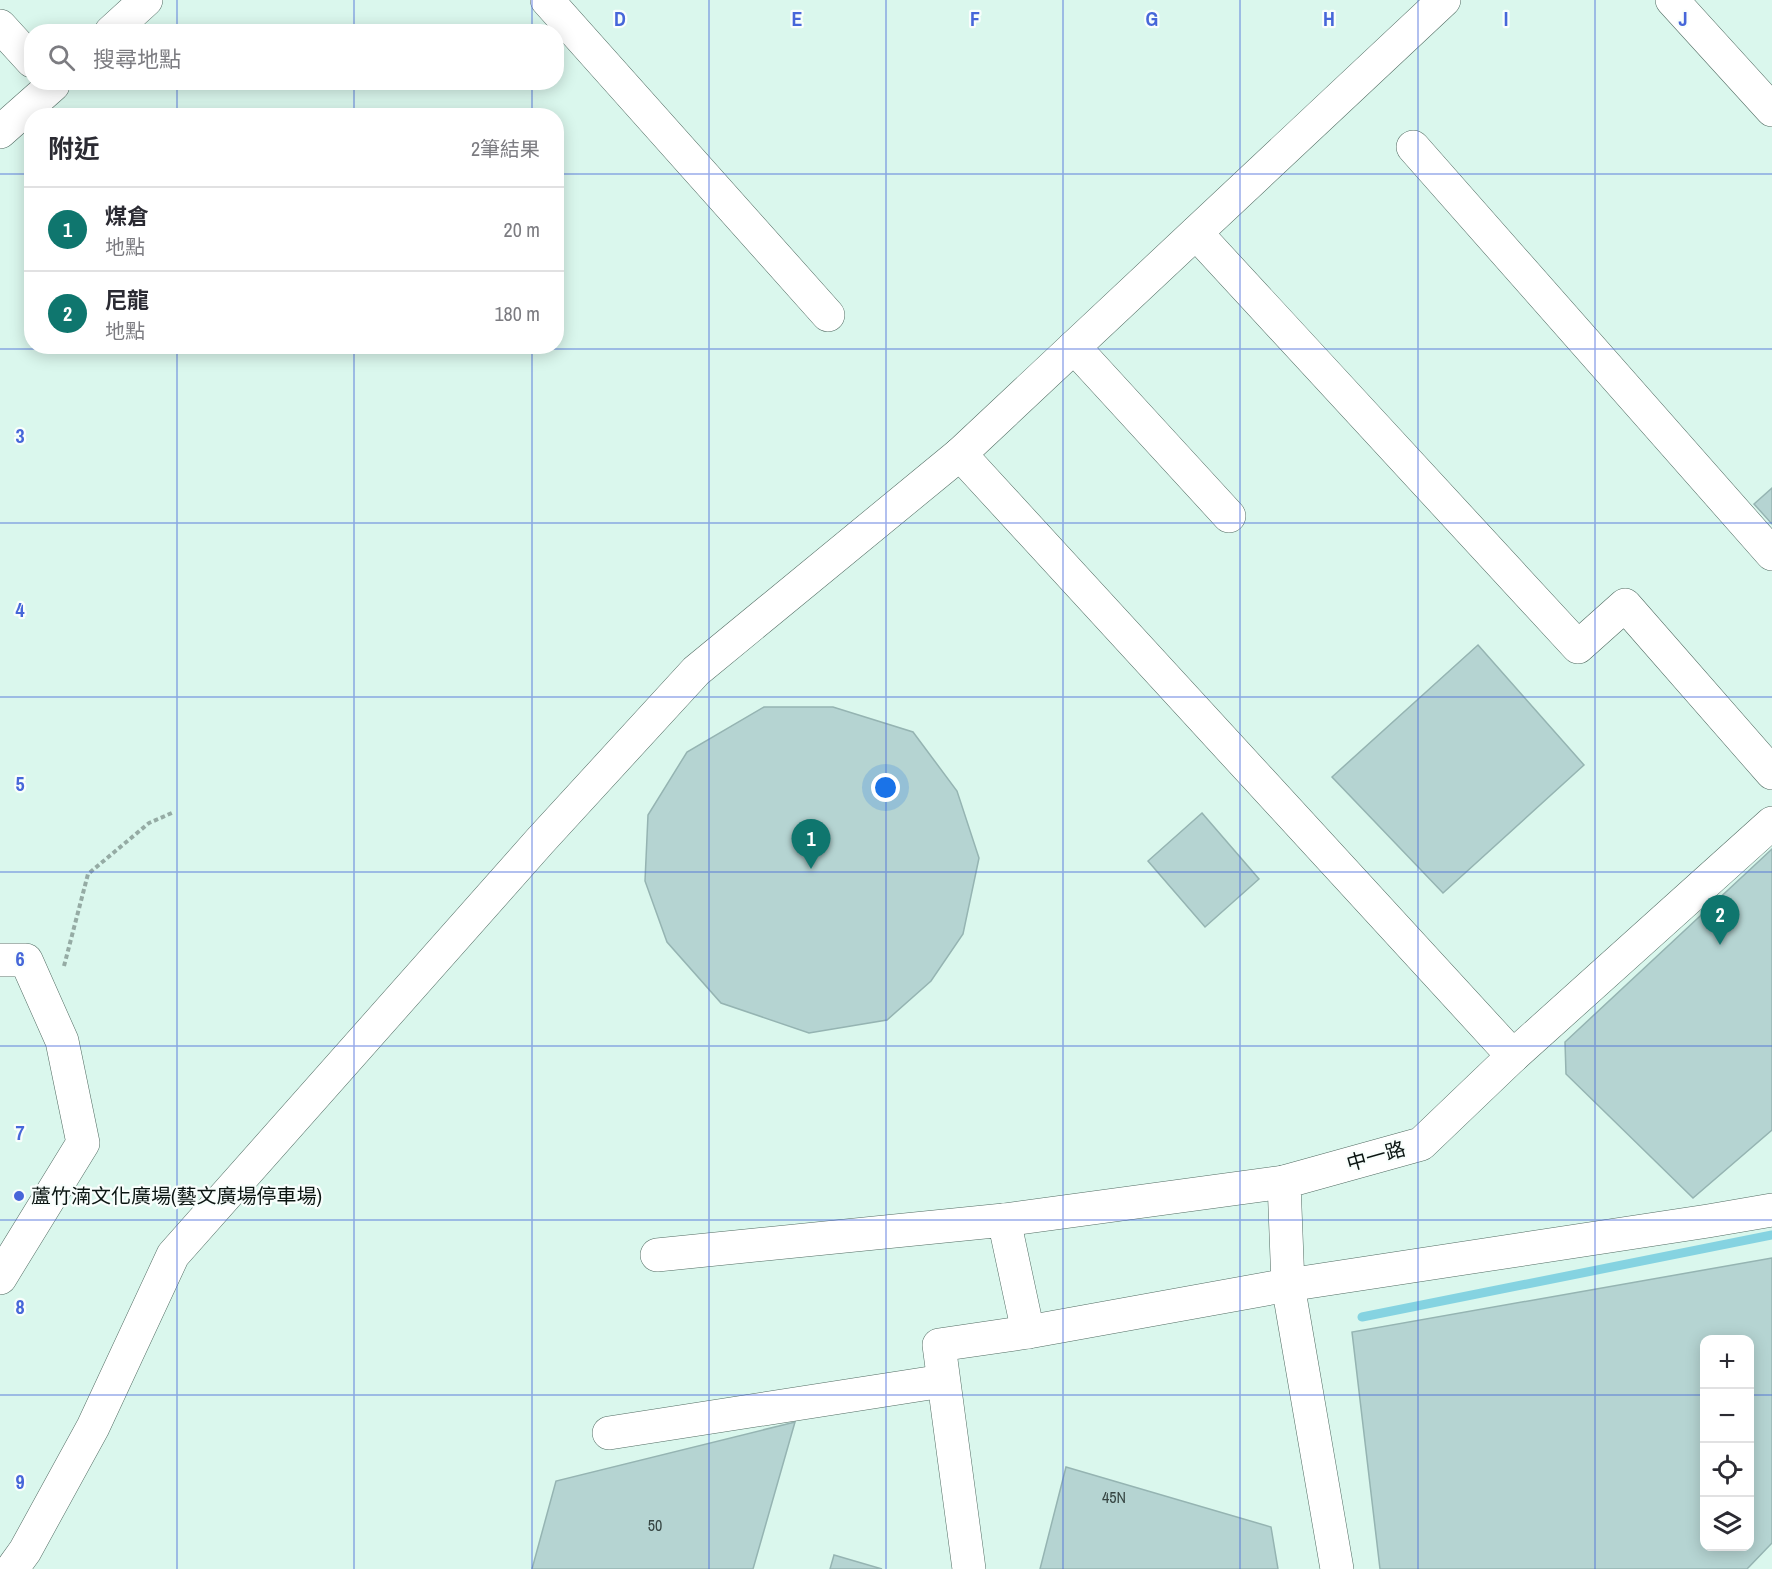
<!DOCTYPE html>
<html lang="zh-TW">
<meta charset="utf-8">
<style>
:root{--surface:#fff;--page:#f2f2f3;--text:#2b2b33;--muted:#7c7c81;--line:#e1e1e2;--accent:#0f766e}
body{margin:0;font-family:"Archivo Narrow","Noto Sans TC",sans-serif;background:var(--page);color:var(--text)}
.controls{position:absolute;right:18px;bottom:18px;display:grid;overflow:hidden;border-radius:12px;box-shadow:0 3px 15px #0003}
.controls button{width:54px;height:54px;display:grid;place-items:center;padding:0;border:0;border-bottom:2px solid var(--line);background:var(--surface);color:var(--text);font:30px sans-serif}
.you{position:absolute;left:886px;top:788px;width:21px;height:21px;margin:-15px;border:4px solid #fff;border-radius:50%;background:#1a73e8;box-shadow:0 0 0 9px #1a73e833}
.badge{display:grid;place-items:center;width:39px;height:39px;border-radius:50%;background:var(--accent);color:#fff;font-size:20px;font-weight:700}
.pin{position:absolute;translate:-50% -50px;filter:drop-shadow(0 2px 3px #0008)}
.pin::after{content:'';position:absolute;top:32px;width:21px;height:18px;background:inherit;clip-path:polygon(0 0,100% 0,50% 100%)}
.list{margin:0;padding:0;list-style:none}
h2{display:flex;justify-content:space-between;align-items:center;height:78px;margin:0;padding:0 24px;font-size:26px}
h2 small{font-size:20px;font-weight:400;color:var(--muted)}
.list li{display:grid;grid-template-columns:39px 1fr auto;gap:18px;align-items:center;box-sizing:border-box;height:84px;padding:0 24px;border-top:2px solid var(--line)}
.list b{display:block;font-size:22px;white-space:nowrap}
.list p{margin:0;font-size:20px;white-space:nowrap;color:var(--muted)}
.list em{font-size:20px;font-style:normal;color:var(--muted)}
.icon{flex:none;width:33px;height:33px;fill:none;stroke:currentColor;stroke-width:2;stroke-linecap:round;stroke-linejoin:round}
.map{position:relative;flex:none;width:1772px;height:1569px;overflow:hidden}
.search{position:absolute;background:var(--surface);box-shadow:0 3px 15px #0003;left:24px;top:24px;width:540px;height:66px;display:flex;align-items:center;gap:15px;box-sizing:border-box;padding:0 21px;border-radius:24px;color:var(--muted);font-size:22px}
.panel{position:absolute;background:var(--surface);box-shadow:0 3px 15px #0003;left:24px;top:108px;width:540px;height:246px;border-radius:24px}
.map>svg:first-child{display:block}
</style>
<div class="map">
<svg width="1772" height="1569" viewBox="0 0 1772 1569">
<rect width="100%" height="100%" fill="#daf7ed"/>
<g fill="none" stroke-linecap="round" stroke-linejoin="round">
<path stroke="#85d3e1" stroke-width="9" d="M1362,1317l410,-82"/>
</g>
<g fill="#b5d4d2" stroke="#95b4b2" stroke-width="1.5" fill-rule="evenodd">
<path d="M1772,488v36l-18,-20z"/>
<path d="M1478,645l106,120 -141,128 -111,-116z"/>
<path d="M764,707h69l80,25 44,59 22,67 -16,76 -32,47 -44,39 -78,13 -88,-30 -54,-61 -22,-61 3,-66 39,-63z"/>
<path d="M1202,813l57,66 -54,48 -57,-66z"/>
<path d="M1772,849v281l-79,68 -127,-124 -1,-32z"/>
<path d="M1772,1258v285l-25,26h-367l-28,-237zM1704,1340h46v206h-46z"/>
<path d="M795,1422l-42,147h-221l24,-88z"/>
<path d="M1066,1467l205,60 7,42h-238z"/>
<path d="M834,1555l48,14h-52z"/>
</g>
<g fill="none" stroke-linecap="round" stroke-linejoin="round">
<g stroke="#526c63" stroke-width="34">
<g id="minor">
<path d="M547,0l281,315"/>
<path d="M1444,0l-484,454 553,602"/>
<path d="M1672,0l100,110"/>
<path d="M0,26l32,35"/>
<path d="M111,32l35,-32"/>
<path d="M0,132l53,-47"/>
<path d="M1413,147l359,407"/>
<path d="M1196,233l382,414 47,-42 147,168"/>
<path d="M1074,347l155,169"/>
<path d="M0,960h26l36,81 21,102 -83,135"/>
<path d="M1004,1220l280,-38"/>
<path d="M657,1255l347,-35 24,112"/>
<path d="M609,1433l334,-52"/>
<path d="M12,1569l13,-18 68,-124 80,-172 367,-414 156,-170 264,-217"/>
<path d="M969,1569l-30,-224 89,-13 260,-47 420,-64 64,-11"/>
<path d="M1337,1569l-49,-284 -4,-103 137,-38 92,-88 259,-233"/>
</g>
</g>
<path stroke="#95aba4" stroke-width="4" stroke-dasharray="4.5 3" stroke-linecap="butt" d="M64,966l24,-92 61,-51 25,-11"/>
<use href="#minor" stroke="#fff" stroke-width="33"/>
</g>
<path fill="none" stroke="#4666d9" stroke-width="1.5" stroke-opacity="0.55" d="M177,0v32M354,0v32M532,0v32M709,0v1569M886,0v1569M1063,0v1569M1240,0v1569M1418,0v1569M1595,0v1569M177,82v34M354,82v34M532,82v34M0,174h32M556,174h1216M177,346v1223M354,346v1223M532,346v1223M0,349h1772M0,523h1772M0,697h1772M0,872h1772M0,1046h1772M0,1220h1772M0,1395h1704M1750,1395h22"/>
<circle fill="#4666d9" stroke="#f8fefc" stroke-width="2" cx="19" cy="1196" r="6"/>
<g text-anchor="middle" stroke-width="4.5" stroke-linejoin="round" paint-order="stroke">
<g font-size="16" fill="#364542">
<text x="1114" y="1503">45N</text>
<text x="655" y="1531">50</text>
</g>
<g font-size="20" fill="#0b1512" stroke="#f8fefc">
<text transform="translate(1376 1156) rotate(-16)" y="7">中一路</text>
</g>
<g font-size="20" fill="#0b1512" stroke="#f8fefc" text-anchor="start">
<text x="31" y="1203">蘆竹湳文化廣場(藝文廣場停車場)</text>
</g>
</g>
<g font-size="20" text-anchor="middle" font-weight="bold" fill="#4666d9" stroke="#f8fefc" stroke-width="4.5" stroke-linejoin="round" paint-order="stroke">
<text x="620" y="26">D</text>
<text x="797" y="26">E</text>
<text x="975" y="26">F</text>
<text x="1152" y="26">G</text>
<text x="1329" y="26">H</text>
<text x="1506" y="26">I</text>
<text x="1683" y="26">J</text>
<text x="20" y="443">3</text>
<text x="20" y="617">4</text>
<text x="20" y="791">5</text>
<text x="20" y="966">6</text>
<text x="20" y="1140">7</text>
<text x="20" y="1314">8</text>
<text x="20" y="1489">9</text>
</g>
</svg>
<div class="controls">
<button>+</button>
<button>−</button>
<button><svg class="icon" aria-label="locate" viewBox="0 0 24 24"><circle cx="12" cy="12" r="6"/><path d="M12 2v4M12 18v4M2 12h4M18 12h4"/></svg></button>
<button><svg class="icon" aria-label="layers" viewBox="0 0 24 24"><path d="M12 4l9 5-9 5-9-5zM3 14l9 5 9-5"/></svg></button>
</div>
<div class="you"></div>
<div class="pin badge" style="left:811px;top:869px">1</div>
<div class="pin badge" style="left:1720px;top:945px">2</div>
<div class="search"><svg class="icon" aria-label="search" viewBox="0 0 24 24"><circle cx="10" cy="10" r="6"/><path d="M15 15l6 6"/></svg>搜尋地點</div>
<section class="panel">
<h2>附近<small>2筆結果</small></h2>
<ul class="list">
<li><span class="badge">1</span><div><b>煤倉</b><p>地點</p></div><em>20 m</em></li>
<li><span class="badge">2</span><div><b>尼龍</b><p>地點</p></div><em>180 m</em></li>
</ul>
</section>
</div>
